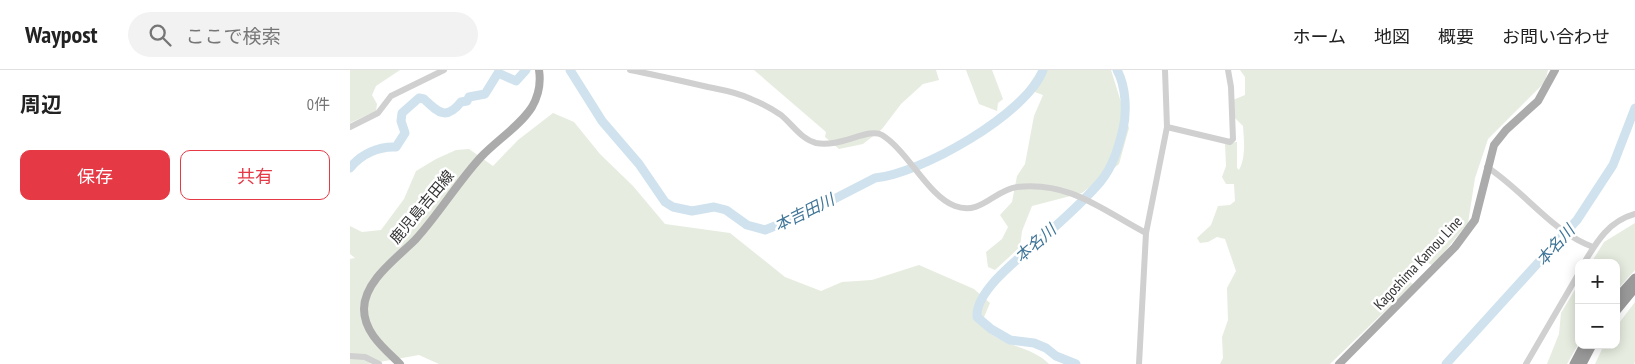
<!DOCTYPE html>
<html lang="ja">
<meta charset="utf-8">
<style>
:root{--surface:#fff;--page:#f2f2f2;--text:#222;--muted:#767676;--line:#e0e0e0;--accent:#e63946}
body{margin:0;font-family:"PT Sans Narrow","Noto Sans JP",sans-serif;background:var(--page);color:var(--text)}
.controls{position:absolute;right:15px;bottom:15px;display:grid;overflow:hidden;border-radius:10px;box-shadow:0 2px 12px #0003}
.controls button{width:45px;height:45px;display:grid;place-items:center;padding:0;border:0;border-bottom:1px solid var(--line);background:var(--surface);color:var(--text);font:25px sans-serif}
.list{margin:0;padding:0;list-style:none}
h2{display:flex;justify-content:space-between;align-items:center;height:65px;margin:0;padding:0 20px;font-size:21px}
h2 small{font-size:16px;font-weight:400;color:var(--muted)}
.actions{display:flex;gap:10px;padding:15px 20px}
.actions a{flex:1;padding:11px 0;border:1px solid var(--accent);border-radius:10px;text-align:center;font-size:18px;color:var(--accent)}
.actions .main{background:var(--accent);color:#fff}
.icon{flex:none;width:28px;height:28px;fill:none;stroke:currentColor;stroke-width:2;stroke-linecap:round;stroke-linejoin:round}
.map{position:relative;flex:none;width:1285px;height:294px;overflow:hidden}
header{display:flex;align-items:center;gap:30px;box-sizing:border-box;height:70px;padding:0 25px;background:var(--surface);border-bottom:1px solid var(--line)}
header strong{font-size:24px}
nav{display:flex;gap:28px;margin-inline-start:auto;font-size:18px}
.search{width:350px;height:45px;background:var(--page);display:flex;align-items:center;gap:12px;box-sizing:border-box;padding:0 18px;border-radius:28px;color:var(--muted);font-size:19px}
main{display:flex}
aside{flex:1;background:var(--surface)}
.map>svg:first-child{display:block}
</style>
<header>
<strong>Waypost</strong>
<div class="search"><svg class="icon" aria-label="search" viewBox="0 0 24 24"><circle cx="10" cy="10" r="6"/><path d="M15 15l6 6"/></svg>ここで検索</div>
<nav><a>ホーム</a><a>地図</a><a>概要</a><a>お問い合わせ</a></nav>
</header>
<main>
<aside>
<h2>周辺<small>0件</small></h2>
<ul class="list">
</ul>
<div class="actions"><a class="main">保存</a><a>共有</a></div>
</aside>
<div class="map">
<svg width="1285" height="294" viewBox="0 0 1285 294">
<rect width="100%" height="100%" fill="#fff"/>
<g fill="#e6ecdf">
<path d="M0,0h50l-24,16 -4,9 5,9 -1,7 -26,12z"/>
<path d="M404,0h182l3,10 -16,4 -22,20 -19,25 -19,15 -24,5 -14,-12 1,-5z"/>
<path d="M616,0h26l11,29 -5,4 -1,8 -18,-7z"/>
<path d="M689,0h72l18,58 -10,36 -37,29 -50,13 -10,25 -2,16 -25,23 -7,-3 -2,-15 16,-13 6,-12 -8,-12 12,-13 5,-26 8,-12 9,-48 9,-21 -17,-6z"/>
<path d="M890,0h308l-3,12 -57,57 -13,39 -7,45 -35,43 -6,-4 -11,5 -12,11 9,6 -83,80h-110l3,-6 -1,-21 6,-17 -1,-32 9,-17 -11,-32 -8,-2 -9,5 -8,1 -3,-5 14,-13 7,-19 12,-1 5,-4 -1,-17h-8l-4,-7 4,-11 -1,-23 12,-1v26l2,2c7,-12 5,-30 4,-44l-10,-10v-16l12,-5v-18z"/>
<path d="M203,43l21,9 26,32 33,32 32,38 65,9 55,44 36,14 21,-9 30,-2 47,-15 55,24 16,14 -9,21c14,22 51,21 68,40h-610l-20,-9 -51,9h-18v-105l5,-1 -5,-4v-28l12,6 19,-2 23,-31 12,-28 20,-12 20,-9 13,-1 24,17 25,-26z"/>
<path d="M1285,153v47l-19,21v-28h-25l13,-21z"/>
<path d="M1229,213v60l-12,21h-20l12,-30 2,-21z"/>
<path d="M1285,232v60l-1,2h-39l9,-19h12v-18z"/>
</g>
<g fill="none" stroke-linecap="round" stroke-linejoin="round">
<g stroke="#cfe2ee" stroke-width="9">
<path d="M220,0l32,51 37,43 26,38 8,5 19,4 22,-4 12,3 21,15 18,5 40,-16 70,-36c45,-4 152,-64 168,-108"/>
<path d="M0,98c11,-14 29,-22 46,-21l9,-14 -4,-12 1,-8 17,-15 5,1c14,13 22,22 37,3l6,-1 2,-4 16,-3 13,-21 18,8 10,-11"/>
<path d="M726,294l-20,-8 -10,-8 -12,-5 -24,-3 -19,-11 -14,-12c-2,-29 53,-67 72,-85 18,-16 36,-32 52,-51 12,-15 17,-32 22,-52 4,-17 3,-43 -6,-59"/>
<path d="M1096,294l131,-144 36,-55 22,-57"/>
</g>
<g stroke="#d0d0d0" stroke-width="6">
<path d="M280,0c26,5 52,11 78,17 15,3 29,5 43,12 10,4 21,10 30,16 12,10 20,24 35,28 24,5 53,-16 66,-8 26,16 46,61 73,71 26,10 39,-16 62,-19 53,-6 85,23 129,46"/>
<path d="M0,57l28,-14 13,-17 53,-26"/>
<path d="M817,57l63,15 3,-3 -2,-52 -3,-17"/>
<path d="M1137,97c37,24 65,65 106,80"/>
<path d="M1234,193c13,-22 25,-42 51,-49"/>
<path d="M0,286l15,1 14,7"/>
<path d="M789,294l7,-131 21,-106 -2,-57"/>
<path d="M1176,294l53,-91"/>
</g>
<g stroke="#ababab" stroke-width="8">
<path d="M50,294c-15,-15 -36,-31 -36,-55 0,-28 33,-51 51,-69 24,-26 42,-57 66,-83 16,-17 39,-31 51,-50 7,-12 9,-24 7,-37"/>
<path d="M989,294l116,-117 20,-27 19,-75 12,-15 32,-29 17,-31"/>
</g>
<g stroke="#9a9a9a" stroke-width="9">
<path d="M1266,229l19,-21"/>
<path d="M1266,241l19,-23"/>
<path d="M1224,294l10,-19"/>
<path d="M1232,294l10,-19"/>
</g>
</g>
<g text-anchor="middle" stroke-width="5" stroke-linejoin="round" paint-order="stroke">
<g font-size="15" fill="#333" stroke="#fff">
<text transform="translate(72 137) rotate(-50)" y="5">鹿児島吉田線</text>
<text transform="translate(1068 193) rotate(-47)" y="5">Kagoshima Kamou Line</text>
</g>
<g font-size="16" font-style="italic" fill="#3f7597" stroke="#fff">
<text transform="translate(454 142) rotate(-26)" y="6">本吉田川</text>
<text transform="translate(685 173) rotate(-41)" y="6">本名川</text>
<text transform="translate(1205 175) rotate(-48)" y="6">本名川</text>
</g>
</g>
</svg>
<div class="controls">
<button>+</button>
<button>−</button>
</div>
</div>
</main>
